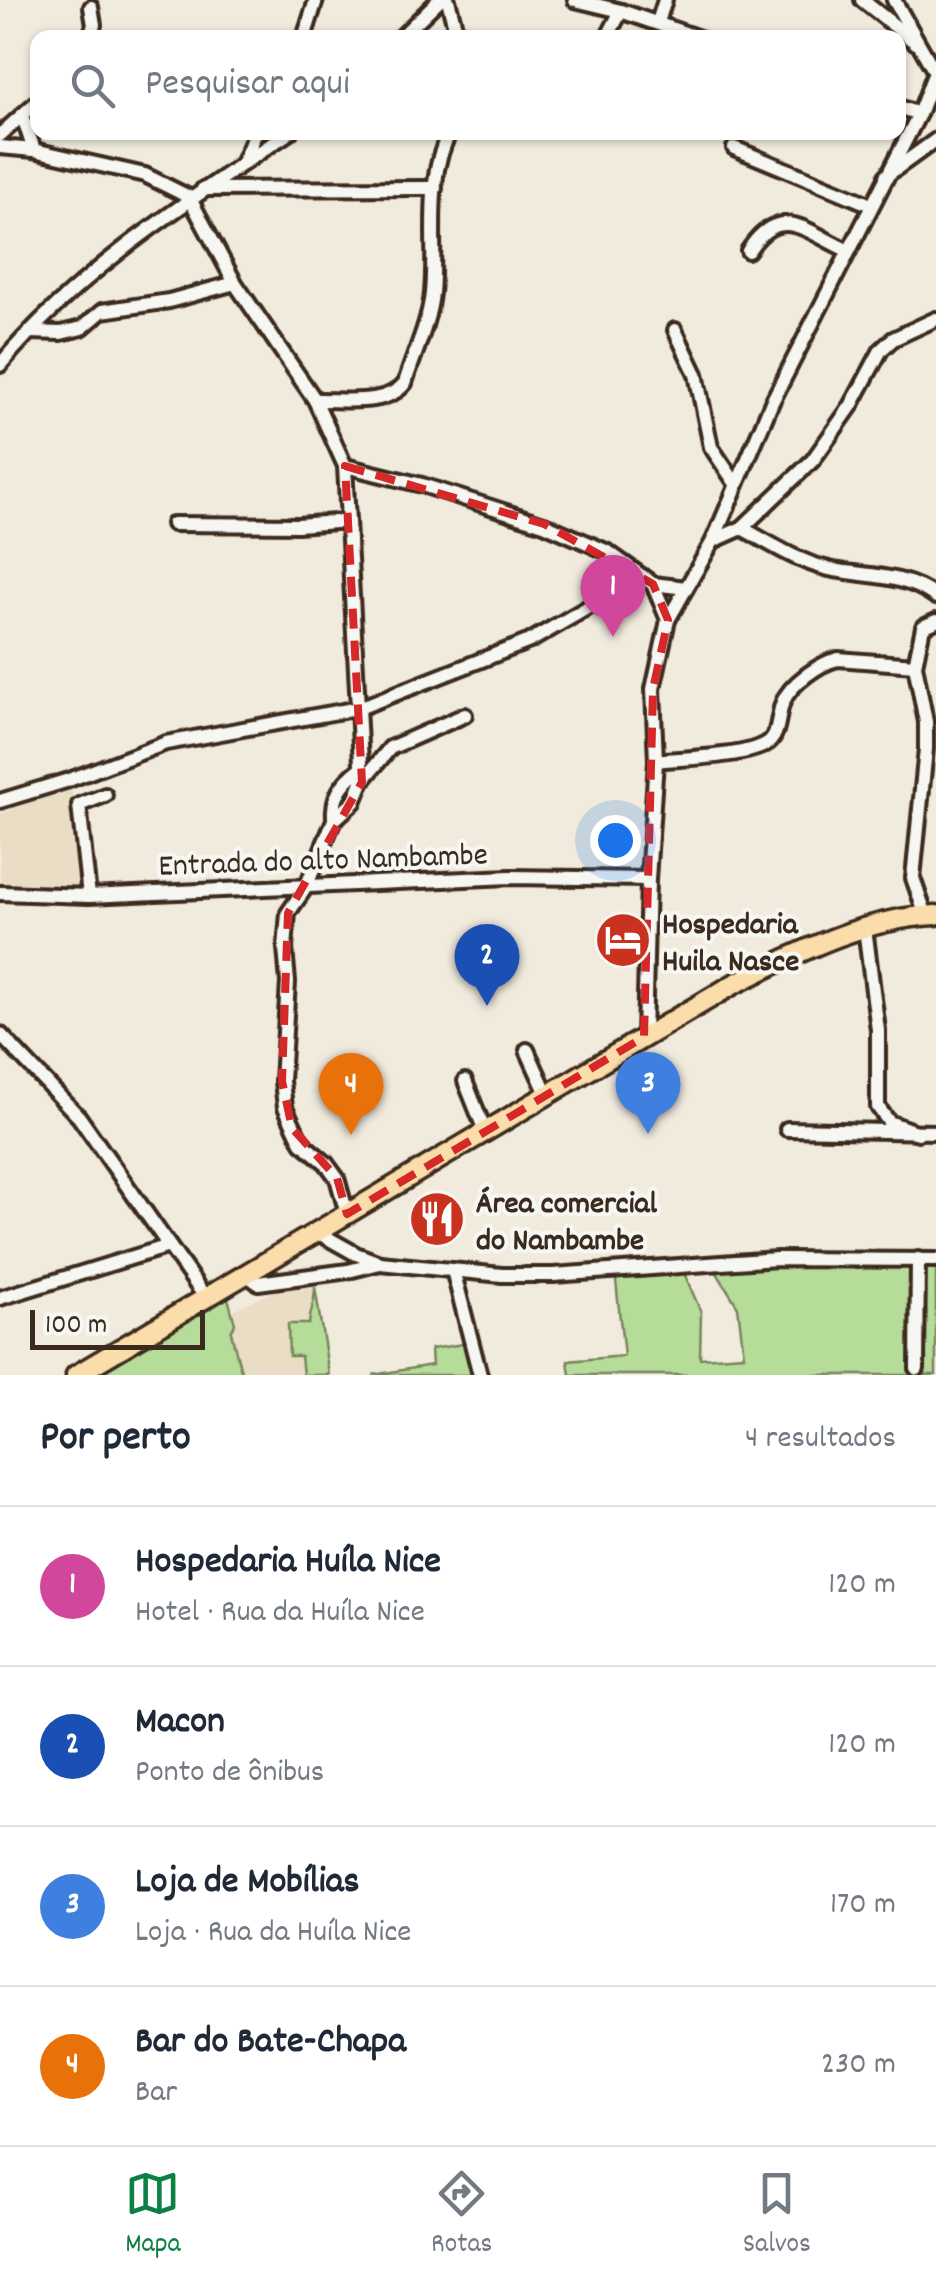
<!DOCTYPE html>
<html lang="pt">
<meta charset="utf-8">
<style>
:root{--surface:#fff;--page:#f6f6f7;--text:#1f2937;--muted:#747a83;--line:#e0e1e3;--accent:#0b8043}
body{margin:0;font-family:Dekko,sans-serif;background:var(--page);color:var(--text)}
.scale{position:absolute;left:30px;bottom:25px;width:175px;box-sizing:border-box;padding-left:10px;border:5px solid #3b2a1e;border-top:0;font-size:28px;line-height:35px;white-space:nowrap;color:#3b2a1e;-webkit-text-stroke:8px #f6f6f2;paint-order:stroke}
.you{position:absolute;left:615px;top:840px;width:35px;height:35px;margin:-25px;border:8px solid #fff;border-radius:50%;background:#1a73e8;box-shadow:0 0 0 15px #1a73e833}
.badge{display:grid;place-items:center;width:65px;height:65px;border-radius:50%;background:var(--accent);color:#fff;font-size:32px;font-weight:700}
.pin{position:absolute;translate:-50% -82px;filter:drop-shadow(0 2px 5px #0008)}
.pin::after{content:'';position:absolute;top:52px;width:35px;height:30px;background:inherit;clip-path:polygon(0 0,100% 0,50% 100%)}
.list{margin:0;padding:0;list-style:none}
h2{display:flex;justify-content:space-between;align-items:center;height:130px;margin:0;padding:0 40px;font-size:42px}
h2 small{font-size:32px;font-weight:400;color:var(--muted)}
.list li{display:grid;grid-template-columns:65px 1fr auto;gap:30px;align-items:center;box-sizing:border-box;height:160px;padding:0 40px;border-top:2px solid var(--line)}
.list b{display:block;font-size:38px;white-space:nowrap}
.list p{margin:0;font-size:32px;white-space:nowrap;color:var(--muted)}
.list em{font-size:32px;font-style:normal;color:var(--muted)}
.icon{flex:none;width:55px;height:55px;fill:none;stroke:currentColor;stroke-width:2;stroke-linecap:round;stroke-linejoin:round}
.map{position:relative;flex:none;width:936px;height:1375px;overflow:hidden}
.search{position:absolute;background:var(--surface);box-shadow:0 2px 8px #0004;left:30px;right:30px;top:30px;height:110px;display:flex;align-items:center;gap:25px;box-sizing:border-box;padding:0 35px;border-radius:20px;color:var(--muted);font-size:38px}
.sheet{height:770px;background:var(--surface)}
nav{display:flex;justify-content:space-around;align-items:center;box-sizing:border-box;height:140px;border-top:2px solid var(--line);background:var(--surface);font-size:28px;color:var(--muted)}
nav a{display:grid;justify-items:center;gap:5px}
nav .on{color:var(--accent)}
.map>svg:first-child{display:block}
</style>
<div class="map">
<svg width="936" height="1375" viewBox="0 0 936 1375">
<rect width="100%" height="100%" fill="#f1ebde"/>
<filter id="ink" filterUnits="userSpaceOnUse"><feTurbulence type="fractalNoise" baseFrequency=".01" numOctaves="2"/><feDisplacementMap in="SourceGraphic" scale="20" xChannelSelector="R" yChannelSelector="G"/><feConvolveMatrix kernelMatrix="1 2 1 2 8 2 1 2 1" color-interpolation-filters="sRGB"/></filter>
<g filter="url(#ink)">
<g fill="#eaddc6">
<path d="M71,786l13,102 -84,-3v-71z"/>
<path d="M283,1287h32l14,88h-87l-11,-43 4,-8 -2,-14z"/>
</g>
<g fill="#b5dd99" stroke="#78845c" stroke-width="2.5">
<path d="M936,1260v115h-366l-2,-14 56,-5 -9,-84 66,-6 20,46 -1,46 44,-3 -6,-48 -27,-44z"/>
<path d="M315,1287l14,88h-26l-2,-19h-12l-1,-32h21c1,-13 6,-21 6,-37z"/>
<path d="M227,1294l8,30 -4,8 11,43h-150z"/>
<path d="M476,1342l6,33h-109l59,-10 -1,-16z"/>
</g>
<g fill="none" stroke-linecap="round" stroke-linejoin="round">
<g stroke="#3b2a1e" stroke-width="20">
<g id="minor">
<path d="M448,0l10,38"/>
<path d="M575,0l46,11 78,27"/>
<path d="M862,0l54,43"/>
<path d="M658,22l7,-22"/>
<path d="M89,38l5,-13 -3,-18"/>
<path d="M304,38l12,-38"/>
<path d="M400,38l39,-38"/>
<path d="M607,38l14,-27"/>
<path d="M898,107l21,7"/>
<path d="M23,117l11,33"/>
<path d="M0,135l38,-34"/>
<path d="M0,147l34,3 111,25 44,22 46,86 80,117 30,66 17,316 -8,20 -20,18 -28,67 -18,26 -3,35 3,34 -6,99 3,26 17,36 24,20 11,15 10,36"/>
<path d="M734,148l137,57"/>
<path d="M243,162l13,-30"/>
<path d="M886,176l50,-36"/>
<path d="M203,189l232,-1"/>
<path d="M748,251c32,-49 57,-20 99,-1"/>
<path d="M675,330l21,44 15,73 25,37"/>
<path d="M30,332l31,1 21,-5 20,-17 67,-10 66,-18"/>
<path d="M0,365c78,-94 189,-165 290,-233"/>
<path d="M315,400c28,-1 71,7 90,-17 9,-29 24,-60 27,-90 5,-51 -8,-114 18,-161"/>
<path d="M345,466l77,19 122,39 64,28 45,32 15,36"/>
<path d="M173,524l125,1 50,-4"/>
<path d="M742,528c27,15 56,34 87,41 37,8 75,4 107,28"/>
<path d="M713,541l29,-13 71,-68 38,-54 30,-56 12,-11 43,-20"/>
<path d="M653,584l33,4"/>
<path d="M656,761c27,-3 88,-4 110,-17 14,-8 11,-28 17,-42 7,-18 37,-39 55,-43l77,6"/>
<path d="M362,782l28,-34 75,-33"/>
<path d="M0,801l69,-21 97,-37 193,-35 171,-67 112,-65"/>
<path d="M334,820c-2,-24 8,-37 26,-51"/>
<path d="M0,893l89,3 421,-19 138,2"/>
<path d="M89,896l-10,-91 26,-10"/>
<path d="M926,916l-13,-38 13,-129v-27l-11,-57 8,-38 13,-6"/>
<path d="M865,928l13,102v77l11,15 29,11"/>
<path d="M0,1034l79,83 126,180"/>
<path d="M644,1037l4,-158 8,-118 -3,-72 15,-69 45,-79 59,-139 147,-288 16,-42 -41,-72"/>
<path d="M527,1050l20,44"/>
<path d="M465,1081l20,50"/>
<path d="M787,1129l149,3"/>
<path d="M380,1263l122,12h51l224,-16 159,1"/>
<path d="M453,1270l27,105"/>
<path d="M246,1274l12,9 90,-12 32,-8 -24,-9 -39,-22"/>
<path d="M0,1298l169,-52"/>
<path d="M917,1369l1,-110"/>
</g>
</g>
<g stroke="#3b2a1e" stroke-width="25">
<path id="major" d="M76,1375l658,-391c63,-31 130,-66 202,-69"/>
</g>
<use href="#minor" stroke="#f6f6f2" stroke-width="12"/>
<use href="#major" stroke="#fbddab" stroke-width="18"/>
</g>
</g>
<path fill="none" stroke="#d62828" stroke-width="8" stroke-dasharray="20 12" stroke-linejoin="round" d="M345,466l199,58 109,60 15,36 -15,69 -9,348 -297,177 -10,-36 -45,-50 -10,-47 6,-168 74,-131z"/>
<defs>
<g id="hotel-disc" transform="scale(2.875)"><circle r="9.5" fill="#c8321e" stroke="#f6f6f2"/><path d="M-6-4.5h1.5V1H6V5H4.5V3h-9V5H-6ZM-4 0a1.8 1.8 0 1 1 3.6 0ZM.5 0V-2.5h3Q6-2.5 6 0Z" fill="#fff"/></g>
<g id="restaurant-disc" transform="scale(2.875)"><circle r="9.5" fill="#c8321e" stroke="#f6f6f2"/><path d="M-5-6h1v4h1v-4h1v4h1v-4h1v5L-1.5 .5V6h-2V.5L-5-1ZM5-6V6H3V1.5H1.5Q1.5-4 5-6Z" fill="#fff"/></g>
</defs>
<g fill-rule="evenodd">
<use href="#hotel-disc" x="623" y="940"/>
<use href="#restaurant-disc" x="437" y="1219"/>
</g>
<g text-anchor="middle" stroke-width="8" stroke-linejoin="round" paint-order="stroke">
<g font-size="32" fill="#3b2a1e" stroke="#f6f6f2">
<text transform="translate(323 858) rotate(-2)" y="11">Entrada do alto Nambambe</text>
</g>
<g font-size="32" font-weight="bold" fill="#3b2a1e" stroke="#f6f6f2" text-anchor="start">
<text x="662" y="933">Hospedaria<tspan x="662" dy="37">Huila Nasce</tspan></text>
<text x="476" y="1212">Área comercial<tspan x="476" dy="37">do Nambambe</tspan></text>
</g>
</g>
</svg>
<div class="scale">100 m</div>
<div class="you"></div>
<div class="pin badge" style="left:613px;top:637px;background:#d1479c">1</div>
<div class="pin badge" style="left:487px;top:1006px;background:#1a4fb4">2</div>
<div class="pin badge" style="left:648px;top:1134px;background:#3f7fe0">3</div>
<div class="pin badge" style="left:351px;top:1135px;background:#e8710a">4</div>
<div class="search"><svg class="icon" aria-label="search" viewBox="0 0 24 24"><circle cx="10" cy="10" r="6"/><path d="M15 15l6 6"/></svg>Pesquisar aqui</div>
</div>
<section class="sheet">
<h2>Por perto<small>4 resultados</small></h2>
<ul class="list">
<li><span class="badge" style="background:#d1479c">1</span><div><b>Hospedaria Huíla Nice</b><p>Hotel · Rua da Huíla Nice</p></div><em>120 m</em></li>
<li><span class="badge" style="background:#1a4fb4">2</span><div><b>Macon</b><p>Ponto de ônibus</p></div><em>120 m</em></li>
<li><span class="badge" style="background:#3f7fe0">3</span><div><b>Loja de Mobílias</b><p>Loja · Rua da Huíla Nice</p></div><em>170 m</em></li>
<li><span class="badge" style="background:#e8710a">4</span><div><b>Bar do Bate-Chapa</b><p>Bar</p></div><em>230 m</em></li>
</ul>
</section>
<nav>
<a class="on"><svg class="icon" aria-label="map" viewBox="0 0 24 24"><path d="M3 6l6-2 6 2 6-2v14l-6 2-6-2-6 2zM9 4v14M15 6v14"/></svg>Mapa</a>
<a><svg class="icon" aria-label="directions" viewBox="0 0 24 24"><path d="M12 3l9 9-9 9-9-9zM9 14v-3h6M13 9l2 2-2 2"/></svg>Rotas</a>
<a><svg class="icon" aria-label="saved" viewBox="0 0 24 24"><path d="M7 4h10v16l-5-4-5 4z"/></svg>Salvos</a>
</nav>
